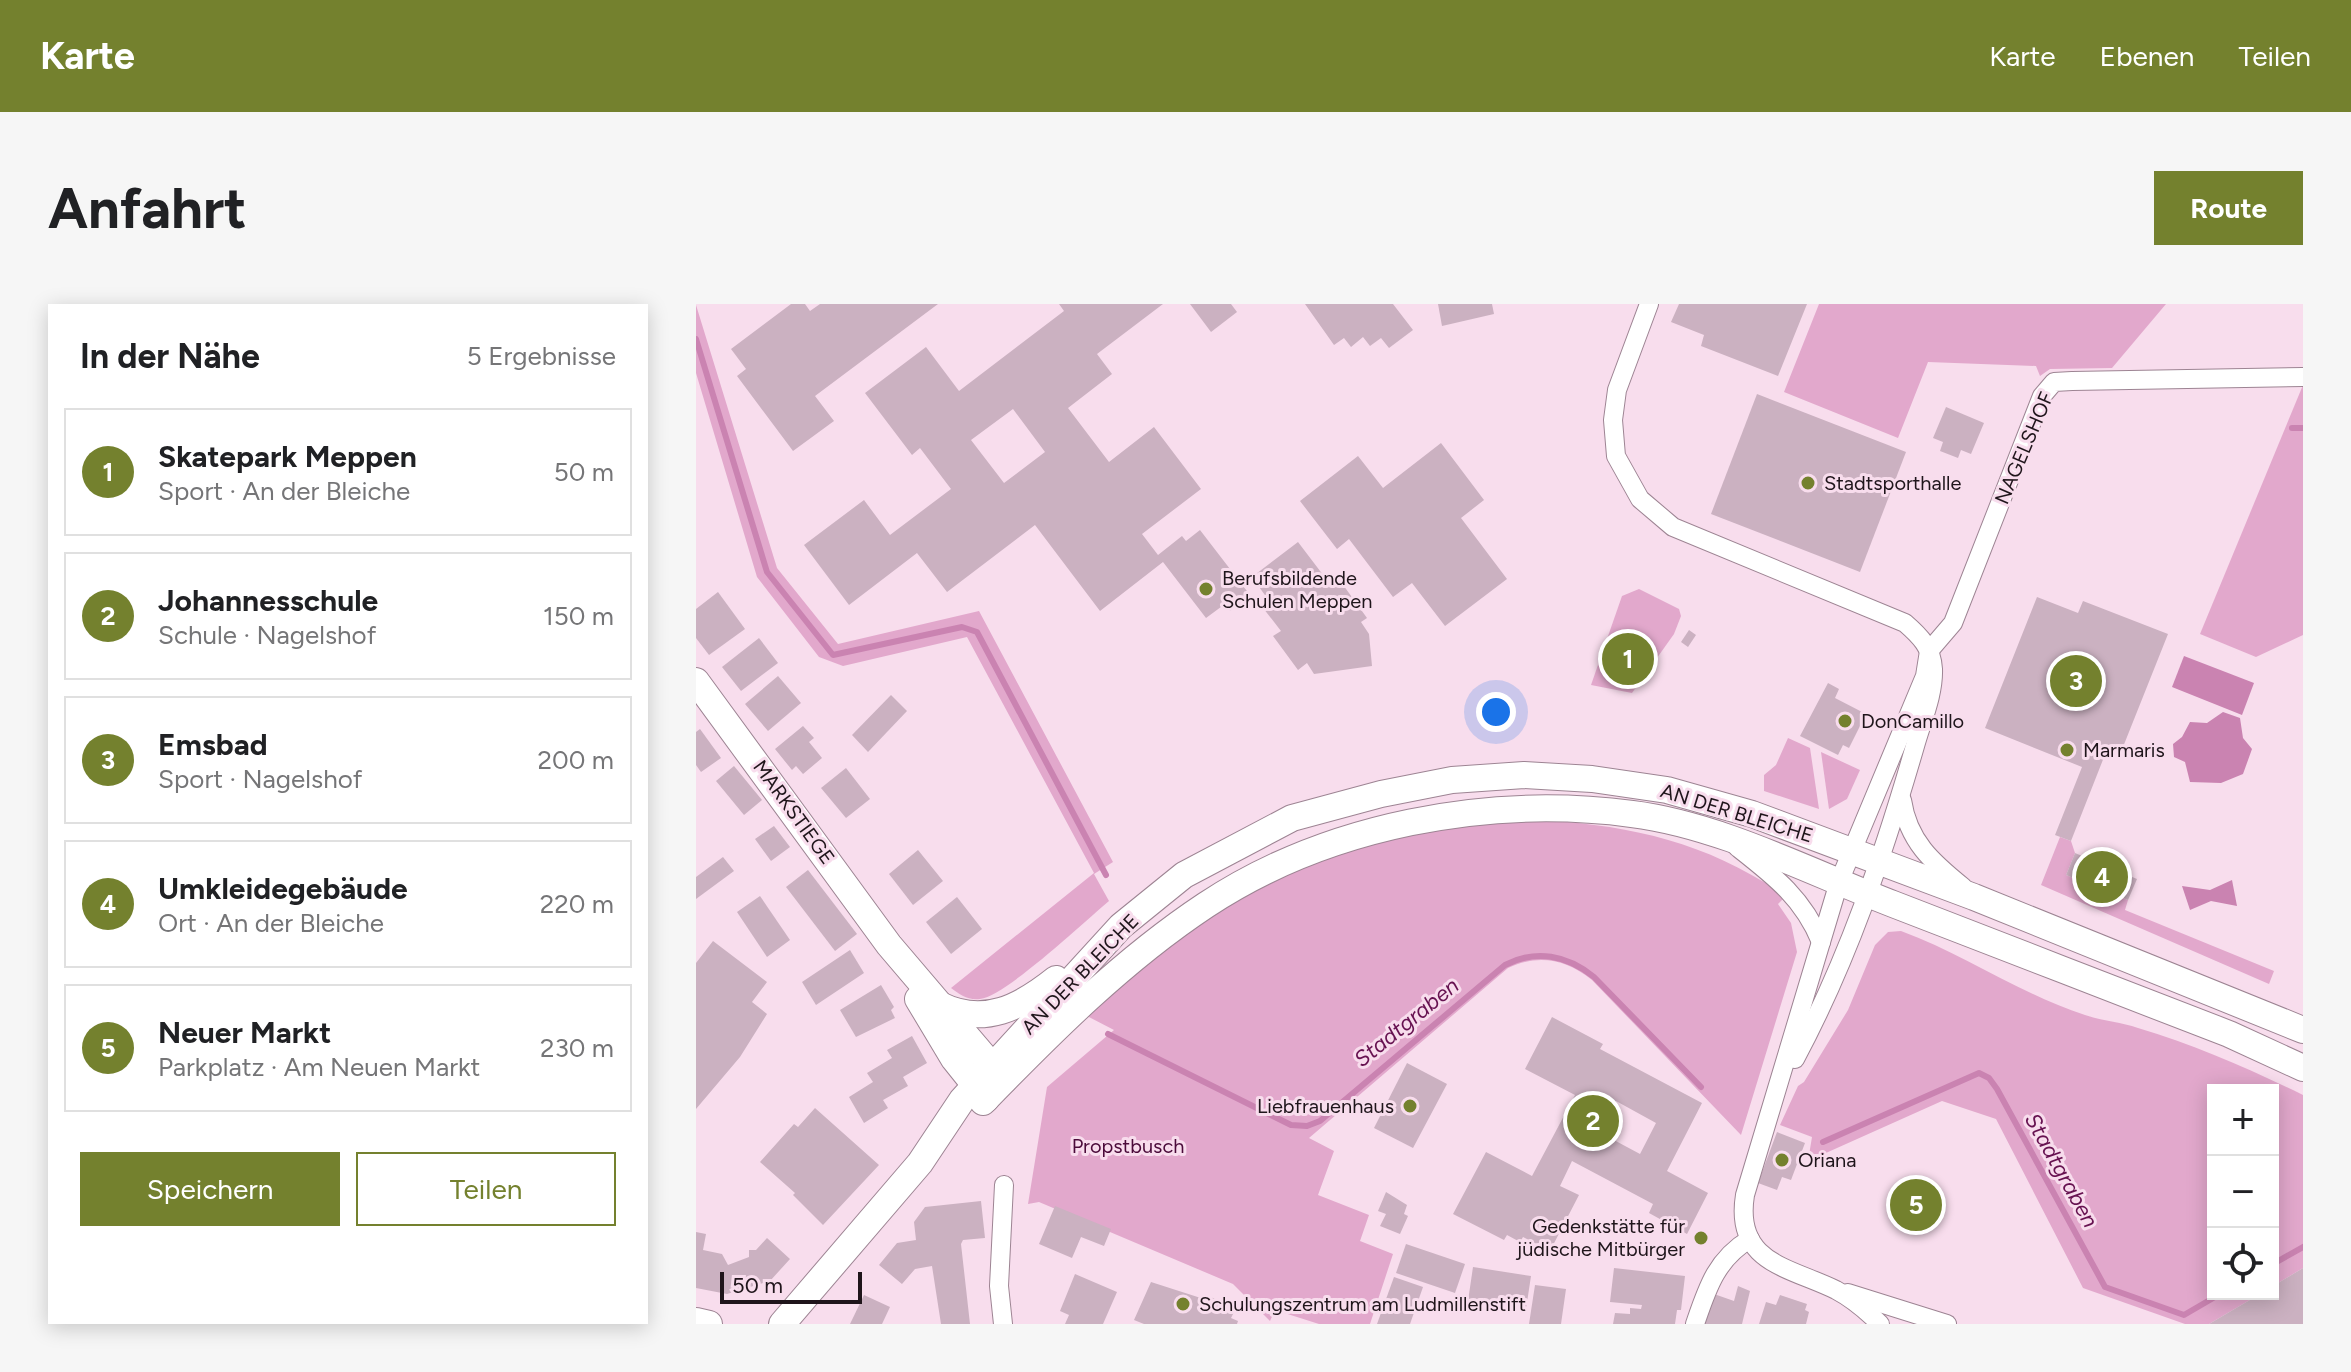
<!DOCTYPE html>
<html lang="de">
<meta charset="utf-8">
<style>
:root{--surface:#fff;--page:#f6f6f6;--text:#202124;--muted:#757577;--line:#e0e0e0;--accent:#74812e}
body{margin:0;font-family:Figtree,sans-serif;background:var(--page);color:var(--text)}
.controls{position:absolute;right:24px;bottom:24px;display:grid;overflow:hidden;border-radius:0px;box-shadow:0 4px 20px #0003}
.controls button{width:72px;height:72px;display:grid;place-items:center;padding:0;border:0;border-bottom:2px solid var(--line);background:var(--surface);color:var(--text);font:40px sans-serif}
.scale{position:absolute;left:24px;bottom:20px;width:142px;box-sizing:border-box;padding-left:8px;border:4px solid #1f151b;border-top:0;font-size:22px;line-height:28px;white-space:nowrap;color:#1f151b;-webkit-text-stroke:6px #f8dded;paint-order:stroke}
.you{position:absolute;left:800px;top:408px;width:28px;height:28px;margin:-20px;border:6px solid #fff;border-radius:50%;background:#1a73e8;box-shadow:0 0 0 12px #1a73e833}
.badge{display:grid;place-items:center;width:52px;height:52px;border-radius:50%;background:var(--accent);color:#fff;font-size:26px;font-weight:700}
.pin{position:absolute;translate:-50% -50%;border:4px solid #fff;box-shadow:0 2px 8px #0006}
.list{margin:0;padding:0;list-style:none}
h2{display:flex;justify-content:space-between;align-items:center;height:104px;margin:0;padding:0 32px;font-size:34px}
h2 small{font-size:26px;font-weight:400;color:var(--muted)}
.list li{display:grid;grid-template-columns:52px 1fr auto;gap:24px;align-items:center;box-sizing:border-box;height:128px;margin:0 16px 16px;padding:0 16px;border:2px solid var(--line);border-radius:0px}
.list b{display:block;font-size:30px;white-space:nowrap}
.list p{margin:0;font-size:26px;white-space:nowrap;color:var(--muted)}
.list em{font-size:26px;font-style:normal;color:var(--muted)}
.actions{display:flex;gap:16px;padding:24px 32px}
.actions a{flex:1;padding:18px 0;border:2px solid var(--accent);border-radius:0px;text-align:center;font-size:28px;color:var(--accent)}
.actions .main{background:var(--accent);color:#fff}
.icon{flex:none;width:44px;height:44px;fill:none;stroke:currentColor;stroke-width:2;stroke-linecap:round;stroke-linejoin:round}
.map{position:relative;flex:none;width:1607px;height:1020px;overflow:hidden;border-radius:0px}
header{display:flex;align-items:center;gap:48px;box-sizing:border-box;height:112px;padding:0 40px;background:var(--accent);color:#fff}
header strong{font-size:38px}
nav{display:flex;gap:44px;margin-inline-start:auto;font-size:28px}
.intro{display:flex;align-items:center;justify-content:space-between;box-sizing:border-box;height:192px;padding:0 48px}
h1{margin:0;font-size:56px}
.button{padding:20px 36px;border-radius:0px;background:var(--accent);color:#fff;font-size:28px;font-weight:700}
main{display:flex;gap:48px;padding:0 48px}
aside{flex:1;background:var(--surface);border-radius:0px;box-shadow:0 4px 20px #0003}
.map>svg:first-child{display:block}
</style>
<header>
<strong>Karte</strong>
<nav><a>Karte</a><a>Ebenen</a><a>Teilen</a></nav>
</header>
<div class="intro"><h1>Anfahrt</h1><a class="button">Route</a></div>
<main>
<aside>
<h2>In der Nähe<small>5 Ergebnisse</small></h2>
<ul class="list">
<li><span class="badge">1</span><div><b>Skatepark Meppen</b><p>Sport · An der Bleiche</p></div><em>50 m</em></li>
<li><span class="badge">2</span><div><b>Johannesschule</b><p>Schule · Nagelshof</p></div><em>150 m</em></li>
<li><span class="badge">3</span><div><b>Emsbad</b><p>Sport · Nagelshof</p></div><em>200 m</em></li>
<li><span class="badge">4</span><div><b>Umkleidegebäude</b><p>Ort · An der Bleiche</p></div><em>220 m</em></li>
<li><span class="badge">5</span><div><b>Neuer Markt</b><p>Parkplatz · Am Neuen Markt</p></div><em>230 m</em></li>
</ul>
<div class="actions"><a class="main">Speichern</a><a>Teilen</a></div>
</aside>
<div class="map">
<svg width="1607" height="1020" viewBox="0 0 1607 1020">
<rect width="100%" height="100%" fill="#f8dded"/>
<g fill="#e2a8cc">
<path d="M1123,0h347l-54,64 -62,1 -10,7 -4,-10 -108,-4 -30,76 -114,-46z"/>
<path d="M0,1l81,263 61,76 141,-33 134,251 -19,12 15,27c-25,21 -102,94 -129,98 -11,2 -21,-5 -29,-11l143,-115 -127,-236 -124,29 -24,-9 -62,-80 -61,-204z"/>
<path d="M1607,81v250l-47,22 -56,-23z"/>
<path d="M943,285l40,20 2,7 -7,18 -42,59 -41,-8 31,-89z"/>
<path d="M1092,434l22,10 9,61 -55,-18v-16l12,-10z"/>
<path d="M1125,448l39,18 -13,29 -18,10z"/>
<path d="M849,516c94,7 162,23 241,76l-8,8 13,19 6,29 -56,183 -149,-155c-27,-21 -53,-26 -84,-12l-199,170 25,13 -16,44 51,20 -9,26 33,13 -23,70h-51l-44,-14 -5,11 -37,-37 -194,-82 -11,2 19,-117 67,-57 -27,-14 91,-80 60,-39 83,-39 104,-29z"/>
<path d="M1364,533l11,4 4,12 -9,22 62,25 -3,10 149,61 -5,13 -228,-99z"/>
<path d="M1205,627c63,23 119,63 184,84 17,6 36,7 53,13 57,17 112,41 165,67v173l-30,18v-196h-60v204h47l-51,30h-24l-102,-36 -87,-169 -54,-18 -134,60 4,-24 -32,-12 18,-39 6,-4 44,-72 27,-65 13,-13z"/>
</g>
<g fill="#ca83b1">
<path d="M1488,352l70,27 -12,32 -70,-28z"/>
<path d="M1527,408l17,6 3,20 9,11 -9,25 -22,9 -31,-1 -5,-20 -11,-5 -1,-13 9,-7 8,-15 17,1z"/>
<path d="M1536,576l5,26 -26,-5 -21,9 -8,-24 28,4z"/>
</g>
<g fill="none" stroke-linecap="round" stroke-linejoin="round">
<g stroke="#ca83b1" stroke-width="6">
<path d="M0,35l71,233 66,83 129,-28 15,5 129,243"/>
<path d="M1596,124h11"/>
<path d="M412,730l183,91 16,1 13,-5 185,-156c31,-16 62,-10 89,12l107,110"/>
<path d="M1127,838l156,-69 10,5 8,11 108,198 79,28 36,-21"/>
<path d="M1577,960l30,-17"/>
</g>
</g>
<g fill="#cbb1c1" fill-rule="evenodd">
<path d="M95,0h14l5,7 10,-7h118l-123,92 19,25 -41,30 -56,-75 9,-7 -15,-20z"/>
<path d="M363,0h104l-66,50 15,20 -44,34 41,54 45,-35 47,62 -59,45 16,21 24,-19 4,5 14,-11 50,65 -20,16 -5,-7 -19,14 -43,-56 -63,49 -65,-86 -88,67 -30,-39 -68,52 -45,-60 60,-45 26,35 61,-46 -31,-41 -8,7 -47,-62 61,-46 33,44 105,-80zM317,105l32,43 -41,31 -33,-43z"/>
<path d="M494,0h41l6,8 -26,20z"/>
<path d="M609,0h88l20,26 -24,18 -8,-10 -11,8 -7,-9 -12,10 -7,-9 -10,7z"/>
<path d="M742,0h54l2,10 -52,12z"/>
<path d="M983,0h128l-29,72 -77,-30 3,-11 -33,-13z"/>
<path d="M1061,90l149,58 -46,120 -149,-58z"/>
<path d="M1250,103l38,16 -13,31 -10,-4 -3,8 -18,-7 3,-9 -10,-4z"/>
<path d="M745,139l43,57 -23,18 46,61 -62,47 -33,-43 -19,14 -44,-58 -12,10 -37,-48 58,-45 25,32z"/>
<path d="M602,238l35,46 8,-6 26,36 -6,4 8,12 3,32 -58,8 -7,-11 -9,7 -25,-34 8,-5 -21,-27 7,-6 -15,-21z"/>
<path d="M22,288l27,37 -36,26 -13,-17v-29z"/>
<path d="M1341,293l41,16 5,-12 85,33 -49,123 -13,-5 -35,89 -16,-6 27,-68 -97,-39z"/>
<path d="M993,326l7,5 -8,12 -7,-5z"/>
<path d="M63,334l19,25 -37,28 -19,-24z"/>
<path d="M82,372l23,27 -33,28 -23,-27z"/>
<path d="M1132,379l11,6 -4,9 31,16 -17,34 -6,-3 -5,10 -38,-19z"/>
<path d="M195,391l16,16 -39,41 -16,-17z"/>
<path d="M107,422l11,12 -5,4 13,16 -19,16 -7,-8 -4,4 -17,-21z"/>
<path d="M4,425l21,29 -20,14 -5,-7v-33z"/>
<path d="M38,462l28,34 -18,15 -28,-34z"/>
<path d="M150,464l24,31 -24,19 -25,-30z"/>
<path d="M78,522l16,21 -19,14 -16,-22z"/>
<path d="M222,546l25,31 -30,24 -24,-31z"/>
<path d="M1379,549l62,26 -9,21 -62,-25z"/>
<path d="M27,553l11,14 -38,28v-22z"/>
<path d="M112,566l49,64 -22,17 -49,-64z"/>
<path d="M64,592l30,44 -23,17 -30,-45z"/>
<path d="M261,593l25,32 -31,25 -25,-32z"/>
<path d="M17,637l54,41 -15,20 15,12 -27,43 -44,52v-146z"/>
<path d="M154,646l14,23 -48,32 -14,-23z"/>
<path d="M185,681l13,22 -3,3 4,8 -39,19 -16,-27z"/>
<path d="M856,713l51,27 -3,5 102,54 -35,68 41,22 -21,41 -38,-21 4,-9 -81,-43 -12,25 19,9 -29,56 -27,-14 -3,5 -13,-7 -3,5 -51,-26 33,-62 46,24 43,-81 -50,-26zM920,797l40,22 -16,31 -41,-22z"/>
<path d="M216,732l15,27 -24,14 5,9 -25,14 5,8 -24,15 -15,-26 24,-15 -6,-9 25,-15 -5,-8z"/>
<path d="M711,759l40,21 -34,64 -39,-20z"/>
<path d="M119,804l64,57 -56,60 -30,-30 2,-2 -35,-31 34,-38 4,3z"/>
<path d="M1081,828l28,11 -14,37 -9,-3 -5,13 -19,-7z"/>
<path d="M690,888l21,13 -3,9 4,2 -8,18 -20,-8 6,-12 -8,-3z"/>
<path d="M285,897l4,37 -22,2 -2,4 9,80h-29l-9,-58 -17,3 -13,15 -23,-19 18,-22 19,-3 -2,-18 11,-15z"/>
<path d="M359,902l56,23 -7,17 -23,-9 -9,21 -33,-14z"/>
<path d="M0,928l10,2 -3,16 19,4 6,11 21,-8v-7h7l11,-12 23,21 -20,22 -43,13 -31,-6z"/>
<path d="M710,940l59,20 -10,29 -59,-20z"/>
<path d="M777,963l58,9 -5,33 -58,-8z"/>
<path d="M918,964l71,8 -4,34h-4l-2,14h-62l2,-11 15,1v-6l11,1 1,-4 -32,-3z"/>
<path d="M1607,964v56h-94l51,-30h13v-8z"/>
<path d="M379,970l42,18 -14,32h-38l4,-9 -9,-4z"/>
<path d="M698,973l29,10 -13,37h-33z"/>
<path d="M455,978l56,18 1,-4 28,12 -5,10 7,3 -1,3h-93l-10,-4z"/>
<path d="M839,981l31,4 -5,35h-32z"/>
<path d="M1042,982l12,5 -8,33h-38l10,-30 20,7z"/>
<path d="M168,991l26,12 -8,17h-32z"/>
<path d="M1084,991l27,9 -2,6 4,2 -3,12h-47l7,-22 10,3z"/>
</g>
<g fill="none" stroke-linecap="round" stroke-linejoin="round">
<g stroke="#9d8493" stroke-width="20">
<g id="street">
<path d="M953,0l-32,86 -4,30 3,36 24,43 33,28 232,96c15,13 27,25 28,46 1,25 -11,52 -18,77 -31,107 -67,214 -120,313"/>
<path d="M1206,496c6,41 30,62 61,87"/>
<path d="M1041,543c37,29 66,51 84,95"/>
<path d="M1152,989l99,31"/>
<path d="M307,1020l-4,-38 5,-101"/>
<path d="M999,1020c12,-35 21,-65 55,-85"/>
<path d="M1184,1020c-13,-13 -27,-25 -44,-34 -47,-23 -102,-27 -91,-95l94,-313 86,-206 4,-25 24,-28 89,-227 12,-14 18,-1 231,-4"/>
</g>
</g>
<g stroke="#9d8493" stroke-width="28">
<g id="secondary">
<path d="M0,377l193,264 115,135"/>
<path d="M222,695l36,60 32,40"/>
<path d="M244,701c44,22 81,2 116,-26"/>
<path d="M287,798c69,-71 140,-142 223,-197 121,-80 282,-110 426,-91 88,11 178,58 261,90 112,43 224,87 336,130l74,34"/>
<path d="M0,1017l13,3"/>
<path d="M86,1020l138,-161 42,-63 159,-174 63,-51 108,-57 89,-24 71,-14 72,-5 68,4 75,11 85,24 222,83 329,133"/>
</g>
</g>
<use href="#street" stroke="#fff" stroke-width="18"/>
<use href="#secondary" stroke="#fff" stroke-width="26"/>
</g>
<g fill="#74812e" stroke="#f8dded" stroke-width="3">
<circle cx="1112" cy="179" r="8"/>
<circle cx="510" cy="285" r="8"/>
<circle cx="1149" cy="417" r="8"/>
<circle cx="1371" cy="446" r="8"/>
<circle cx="714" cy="802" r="8"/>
<circle cx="1086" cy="856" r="8"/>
<circle cx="1005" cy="934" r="8"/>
<circle cx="487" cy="1000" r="8"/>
</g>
<g text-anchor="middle" stroke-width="6" stroke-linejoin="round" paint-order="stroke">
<g font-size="20" fill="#1f151b" stroke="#f8dded">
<text transform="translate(1328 144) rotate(-67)" y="7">NAGELSHOF</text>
<text transform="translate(98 508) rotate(54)" y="7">MARKSTIEGE</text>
<text transform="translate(1041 509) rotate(17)" y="7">AN DER BLEICHE</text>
<text transform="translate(384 670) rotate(-46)" y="7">AN DER BLEICHE</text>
</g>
<g font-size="20" fill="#1f151b" stroke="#f8dded" text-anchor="start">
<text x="1128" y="186">Stadtsporthalle</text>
<text x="526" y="281">Berufsbildende<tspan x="526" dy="23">Schulen Meppen</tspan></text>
<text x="1165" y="424">DonCamillo</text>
<text x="1387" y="453">Marmaris</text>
<text x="698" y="809" text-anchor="end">Liebfrauenhaus</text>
<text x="1102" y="863">Oriana</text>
<text x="989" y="929" text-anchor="end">Gedenkstätte für<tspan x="989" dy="23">jüdische Mitbürger</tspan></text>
<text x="503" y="1007">Schulungszentrum am Ludmillenstift</text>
</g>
<g font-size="20" fill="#4b0b3a" stroke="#f8dded">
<text x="432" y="849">Propstbusch</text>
</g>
<g font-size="22" font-style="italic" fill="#671251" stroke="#f8dded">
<text transform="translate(710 718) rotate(-39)" y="8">Stadtgraben</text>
<text transform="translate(1366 866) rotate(61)" y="8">Stadtgraben</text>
</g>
</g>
</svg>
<div class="controls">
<button>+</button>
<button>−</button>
<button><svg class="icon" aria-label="locate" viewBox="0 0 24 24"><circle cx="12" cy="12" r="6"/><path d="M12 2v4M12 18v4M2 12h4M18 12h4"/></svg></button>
</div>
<div class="scale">50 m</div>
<div class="you"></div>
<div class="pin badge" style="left:932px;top:355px">1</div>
<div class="pin badge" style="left:897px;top:817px">2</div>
<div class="pin badge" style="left:1380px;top:377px">3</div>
<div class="pin badge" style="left:1406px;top:573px">4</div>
<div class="pin badge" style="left:1220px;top:901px">5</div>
</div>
</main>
